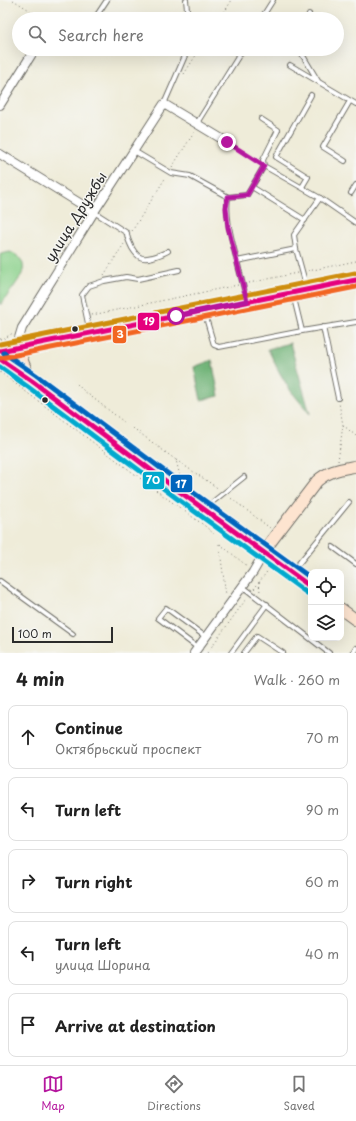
<!DOCTYPE html>
<meta charset="utf-8">
<style>
:root{--surface:#fff;--page:#f2f2f2;--text:#222;--muted:#767676;--line:#e0e0e0;--accent:#b5179e}
body{margin:0;font-family:"Playpen Sans",sans-serif;background:var(--page);color:var(--text)}
.controls{position:absolute;right:12px;bottom:12px;display:grid;overflow:hidden;border-radius:8px;box-shadow:0 4px 16px #0002}
.controls button{width:36px;height:36px;display:grid;place-items:center;padding:0;border:0;border-bottom:1px solid var(--line);background:var(--surface);color:var(--text);font:20px sans-serif}
.scale{position:absolute;left:12px;bottom:10px;width:101px;box-sizing:border-box;padding-left:4px;border:2px solid #2b2b2b;border-top:0;font-size:11px;line-height:14px;white-space:nowrap;color:#2b2b2b;-webkit-text-stroke:3px #f6f6f2;paint-order:stroke}
.stop{position:absolute;width:12px;height:12px;margin:-9px;border:3px solid #b5179e;border-radius:50%;background:#fff}
.stop.end{background:#b5179e;border-color:#fff;box-shadow:0 1px 4px #0008}
.list{margin:0;padding:0;list-style:none}
h2{display:flex;justify-content:space-between;align-items:center;height:52px;margin:0;padding:0 16px;font-size:17px}
h2 small{font-size:13px;font-weight:400;color:var(--muted)}
.list li{display:grid;grid-template-columns:26px 1fr auto;gap:12px;align-items:center;box-sizing:border-box;height:64px;margin:0 8px 8px;padding:0 8px;border:1px solid var(--line);border-radius:8px}
.list b{display:block;font-size:15px;white-space:nowrap}
.list p{margin:0;font-size:13px;white-space:nowrap;color:var(--muted)}
.list em{font-size:13px;font-style:normal;color:var(--muted)}
.icon{flex:none;width:22px;height:22px;fill:none;stroke:currentColor;stroke-width:2;stroke-linecap:round;stroke-linejoin:round}
.map{position:relative;flex:none;width:356px;height:653px;overflow:hidden}
.search{position:absolute;background:var(--surface);box-shadow:0 4px 16px #0002;left:12px;right:12px;top:12px;height:44px;display:flex;align-items:center;gap:10px;box-sizing:border-box;padding:0 14px;border-radius:22px;color:var(--muted);font-size:15px}
.sheet{height:412px;background:var(--surface)}
nav{display:flex;justify-content:space-around;align-items:center;box-sizing:border-box;height:56px;border-top:1px solid var(--line);background:var(--surface);font-size:11px;color:var(--muted)}
nav a{display:grid;justify-items:center;gap:2px}
nav .on{color:var(--accent)}
.map>svg:first-child{display:block}
</style>
<div class="map">
<svg width="356" height="653" viewBox="0 0 356 653">
<rect width="100%" height="100%" fill="#f6f6f2"/>
<filter id="ink" filterUnits="userSpaceOnUse"><feTurbulence type="fractalNoise" baseFrequency=".025" numOctaves="2"/><feDisplacementMap in="SourceGraphic" scale="8" xChannelSelector="R" yChannelSelector="G"/><feConvolveMatrix kernelMatrix="1 2 1 2 8 2 1 2 1" color-interpolation-filters="sRGB"/></filter>
<filter id="wash" filterUnits="userSpaceOnUse"><feTurbulence type="fractalNoise" baseFrequency=".012" numOctaves="4" result="noise"/><feDisplacementMap in="SourceGraphic" scale="16" xChannelSelector="R" yChannelSelector="G"/><feGaussianBlur stdDeviation="0.9" result="paint"/><feColorMatrix in="noise" values="0 0 0 0 0 0 0 0 0 0 0 0 0 0 0 0 0 1.4 0 .05"/><feComposite in="paint" operator="in"/></filter>
<g filter="url(#wash)">
<rect width="100%" height="100%" fill="#efecd9"/>
<path fill="#8cd28c" stroke="#5c7e5c" d="M10,252c8,3 15,9 13,19 -1,6 -18,28 -23,34v-50l1,-1z"/>
<g fill="#71b478" stroke="#4e7052">
<path d="M290,343l20,71 -20,-24 -12,-20 -10,-21z"/>
<path d="M212,360l7,36 -18,4 -7,-33z"/>
</g>
</g>
<g filter="url(#ink)">
<g fill="none" stroke-linecap="round" stroke-linejoin="round">
<g stroke="#706f68" stroke-width="6">
<g id="lane">
<path d="M186,0l2,19"/>
<path d="M95,18l12,-18"/>
<path d="M261,19l12,-19"/>
<path d="M307,19l2,-5"/>
<path d="M299,49l19,32"/>
<path d="M290,65l66,39"/>
<path d="M164,104l24,-55"/>
<path d="M197,123l46,-74"/>
<path d="M134,151l37,22 19,3 38,21 19,-2 17,-29 -1,-6 15,-30 -17,-11"/>
<path d="M345,161l-22,-14 27,-46"/>
<path d="M264,166l56,32 36,25"/>
<path d="M252,187l53,33"/>
<path d="M302,187l6,-10 -32,-20 35,-62"/>
<path d="M351,193l5,-8"/>
<path d="M228,197c-3,22 4,43 9,64l59,-12 -2,-14 26,-37"/>
<path d="M94,212l33,21c0,6 3,10 5,15 6,10 10,12 21,9 6,-2 10,-3 15,-6"/>
<path d="M296,249l11,40"/>
<path d="M237,261l10,40"/>
<path d="M293,294l9,37"/>
<path d="M204,311l10,34 5,2 83,-16 54,-9"/>
<path d="M323,327l15,71"/>
<path d="M90,333l-8,-38 7,-9 15,-5 22,-4 12,2 41,-9"/>
<path d="M205,508l39,-31"/>
<path d="M333,547l23,17"/>
<path d="M291,573l58,-71"/>
<path d="M0,581l73,53"/>
<path d="M242,586l87,67"/>
<path d="M198,648l-40,-30 8,-10 40,29"/>
<path d="M231,653l36,-49"/>
<path d="M244,653l13,-17 26,17"/>
<path d="M353,653l3,-5"/>
</g>
</g>
<g stroke="#706f68" stroke-width="10">
<g id="street">
<path d="M0,105l35,-56"/>
<path d="M0,154l94,58"/>
<path d="M19,347v-9l3,-10 72,-116 70,-108 63,38"/>
<path d="M194,653l59,-81 11,-19"/>
</g>
</g>
<g stroke="#706f68" stroke-width="13">
<g id="secondary">
<path d="M19,347c2,12 5,21 12,31"/>
<path d="M0,351l356,-71"/>
<path d="M0,359l32,22 151,113 128,93"/>
<path d="M264,553l5,-9 48,-63c12,-11 24,-12 39,-15"/>
<path d="M341,609l15,11"/>
</g>
</g>
<g stroke="#706f68" stroke-width="1" stroke-dasharray="1 3" stroke-linecap="butt">
<path d="M13,0l31,19"/>
<path d="M220,19l12,-19"/>
<path d="M222,49l11,7"/>
<path d="M184,74l16,-25"/>
<path d="M233,145l24,16"/>
<path d="M172,167l23,-36"/>
<path d="M132,231l34,-54"/>
<path d="M308,271l48,-10"/>
<path d="M104,275l20,-31"/>
<path d="M249,283l48,-10"/>
<path d="M92,315l146,-30"/>
<path d="M0,339h3l10,-6"/>
<path d="M0,372l165,125 40,29 9,8"/>
<path d="M77,384l7,7 40,31"/>
<path d="M343,425l13,11"/>
<path d="M133,428l43,32 5,20"/>
<path d="M176,460l43,29"/>
<path d="M338,461l5,-36 -4,-22"/>
<path d="M228,496l42,32"/>
<path d="M219,544l7,51"/>
<path d="M220,544l27,22"/>
<path d="M259,582l1,10"/>
<path d="M254,589l15,-20"/>
<path d="M207,653l40,-55"/>
</g>
<use href="#lane" stroke="#fff" stroke-width="4"/>
<use href="#street" stroke="#fff" stroke-width="8"/>
<use href="#secondary" stroke="#fde4d0" stroke-width="11"/>
<g stroke="#f6f6f2" stroke-width="8">
<g id="bus-1">
<path d="M0,351l356,-71"/>
<path d="M0,359l32,22 151,113 128,93"/>
</g>
</g>
<g stroke="#f6f6f2" stroke-width="8">
<path id="bus-2" d="M0,367l28,20 151,113 128,93"/>
</g>
<g stroke="#f6f6f2" stroke-width="8">
<path id="bus-3" d="M4,353l32,22 151,113 124,90"/>
</g>
<g stroke="#f6f6f2" stroke-width="8">
<path id="bus-4" d="M1,358l355,-71"/>
</g>
<g stroke="#f6f6f2" stroke-width="8">
<path id="bus-5" d="M0,344l355,-71"/>
</g>
<use href="#bus-1" stroke="#e5007d" stroke-width="5"/>
<use href="#bus-2" stroke="#00a9ce" stroke-width="5"/>
<use href="#bus-3" stroke="#0065bd" stroke-width="5"/>
<use href="#bus-4" stroke="#f26522" stroke-width="5"/>
<use href="#bus-5" stroke="#ce8d09" stroke-width="5"/>
</g>
</g>
<g fill="none" stroke-linecap="round" stroke-linejoin="round" filter="url(#ink)">
<path stroke="#b5179e" stroke-width="5" d="M176,316l71,-15 -19,-74 -2,-19 2,-11 19,-2 17,-29 -37,-24"/>
</g>
<g fill="#2b2b2b" stroke="#f6f6f2" stroke-width="1.5">
<circle cx="75" cy="329" r="3.5"/>
<circle cx="45" cy="400" r="3.5"/>
</g>
<g text-anchor="middle" stroke-width="3" stroke-linejoin="round" paint-order="stroke">
<g font-size="14" fill="#2b2b2b" stroke="#f6f6f2">
<text transform="translate(76 217) rotate(-58)" y="5">улица Дружбы</text>
</g>
</g>
<g stroke="#f6f6f2" stroke-width="1.5">
<rect x="137" y="312" width="23" height="19" rx="4" fill="#e5007d"/>
<rect x="112" y="325" width="15" height="19" rx="4" fill="#f26522"/>
<rect x="142" y="471" width="23" height="19" rx="4" fill="#00a9ce"/>
<rect x="170" y="474" width="23" height="19" rx="4" fill="#0065bd"/>
</g>
<g font-size="11" text-anchor="middle" font-weight="bold" fill="#fff">
<text x="149" y="325">19</text>
<text x="120" y="338">3</text>
<text x="153" y="484">70</text>
<text x="181" y="488">17</text>
</g>
</svg>
<div class="controls">
<button><svg class="icon" aria-label="locate" viewBox="0 0 24 24"><circle cx="12" cy="12" r="6"/><path d="M12 2v4M12 18v4M2 12h4M18 12h4"/></svg></button>
<button><svg class="icon" aria-label="layers" viewBox="0 0 24 24"><path d="M12 4l9 5-9 5-9-5zM3 14l9 5 9-5"/></svg></button>
</div>
<div class="scale">100 m</div>
<div class="stop" style="left:176px;top:316px"></div>
<div class="stop end" style="left:227px;top:142px"></div>
<div class="search"><svg class="icon" aria-label="search" viewBox="0 0 24 24"><circle cx="10" cy="10" r="6"/><path d="M15 15l6 6"/></svg>Search here</div>
</div>
<section class="sheet">
<h2>4 min<small>Walk · 260 m</small></h2>
<ul class="list">
<li><svg class="icon" aria-label="ahead" viewBox="0 0 24 24"><path d="M12 20V5M6 11l6-6 6 6"/></svg><div><b>Continue</b><p>Октябрьский проспект</p></div><em>70 m</em></li>
<li><svg class="icon" aria-label="left" viewBox="0 0 24 24"><path d="M17 20v-9H6M10 6l-5 5 5 5"/></svg><div><b>Turn left</b></div><em>90 m</em></li>
<li><svg class="icon" aria-label="right" viewBox="0 0 24 24"><path d="M7 20v-9h11M14 6l5 5-5 5"/></svg><div><b>Turn right</b></div><em>60 m</em></li>
<li><svg class="icon" aria-label="left" viewBox="0 0 24 24"><path d="M17 20v-9H6M10 6l-5 5 5 5"/></svg><div><b>Turn left</b><p>улица Шорина</p></div><em>40 m</em></li>
<li><svg class="icon" aria-label="arrive" viewBox="0 0 24 24"><path d="M6 21V4h12l-3 4 3 4H6"/></svg><div><b>Arrive at destination</b></div></li>
</ul>
</section>
<nav>
<a class="on"><svg class="icon" aria-label="map" viewBox="0 0 24 24"><path d="M3 6l6-2 6 2 6-2v14l-6 2-6-2-6 2zM9 4v14M15 6v14"/></svg>Map</a>
<a><svg class="icon" aria-label="directions" viewBox="0 0 24 24"><path d="M12 3l9 9-9 9-9-9zM9 14v-3h6M13 9l2 2-2 2"/></svg>Directions</a>
<a><svg class="icon" aria-label="saved" viewBox="0 0 24 24"><path d="M7 4h10v16l-5-4-5 4z"/></svg>Saved</a>
</nav>
